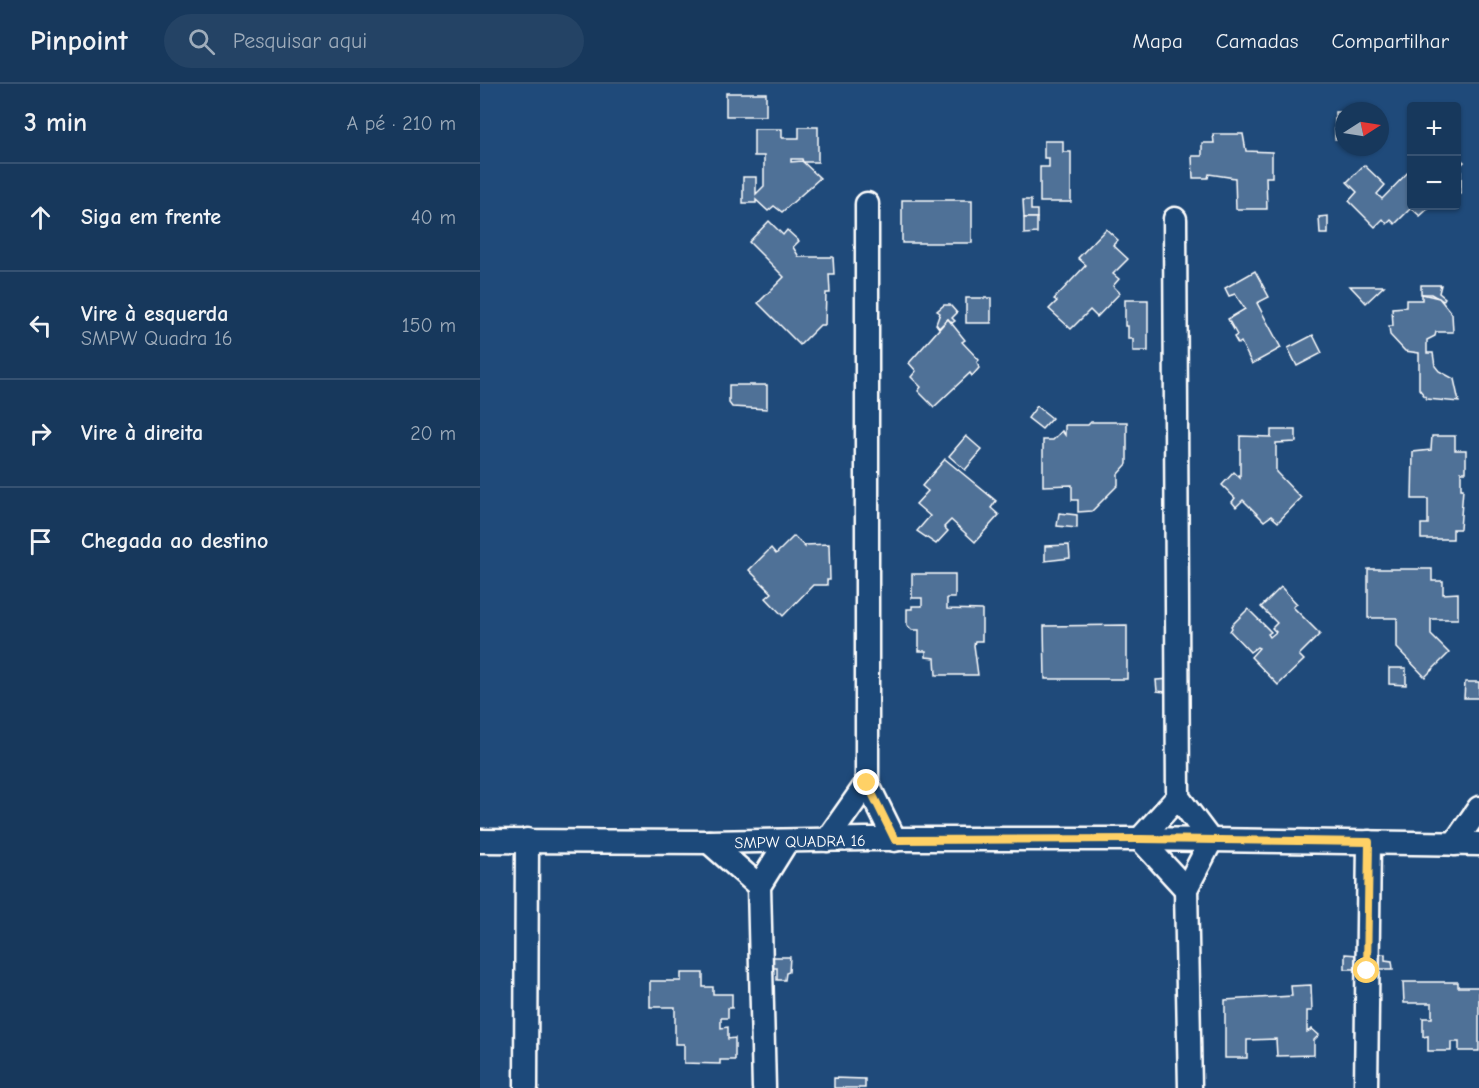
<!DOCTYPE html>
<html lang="pt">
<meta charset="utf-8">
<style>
:root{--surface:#17385c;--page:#244365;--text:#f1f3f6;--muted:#9eacbb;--line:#365272}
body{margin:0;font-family:"Comic Neue",sans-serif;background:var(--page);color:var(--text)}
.controls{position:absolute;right:18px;top:18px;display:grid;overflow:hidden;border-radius:6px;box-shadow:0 2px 4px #0004}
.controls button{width:54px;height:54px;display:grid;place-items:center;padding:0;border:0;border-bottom:2px solid var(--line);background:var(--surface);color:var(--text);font:30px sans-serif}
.compass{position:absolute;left:855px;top:18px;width:54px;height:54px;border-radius:50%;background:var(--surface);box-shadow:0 2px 4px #0004;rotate:78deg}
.stop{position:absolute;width:18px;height:18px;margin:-14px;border:4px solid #ffd166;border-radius:50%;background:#fff}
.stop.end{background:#ffd166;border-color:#fff;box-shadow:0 2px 6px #0008}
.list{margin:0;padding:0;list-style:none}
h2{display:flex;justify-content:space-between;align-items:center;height:78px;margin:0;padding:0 24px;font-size:26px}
h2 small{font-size:20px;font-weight:400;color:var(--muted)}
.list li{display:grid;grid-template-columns:39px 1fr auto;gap:18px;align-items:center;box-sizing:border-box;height:108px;padding:0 24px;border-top:2px solid var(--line)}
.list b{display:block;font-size:22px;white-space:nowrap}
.list p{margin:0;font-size:20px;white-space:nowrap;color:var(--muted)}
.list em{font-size:20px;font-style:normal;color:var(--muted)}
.icon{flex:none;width:33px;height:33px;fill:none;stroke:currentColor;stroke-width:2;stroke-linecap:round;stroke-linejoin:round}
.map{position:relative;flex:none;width:999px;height:1004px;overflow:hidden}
header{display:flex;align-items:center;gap:36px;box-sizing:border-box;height:84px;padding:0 30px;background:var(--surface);border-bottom:2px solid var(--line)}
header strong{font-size:28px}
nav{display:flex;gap:33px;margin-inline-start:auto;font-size:21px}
.search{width:420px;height:54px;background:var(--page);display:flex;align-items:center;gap:15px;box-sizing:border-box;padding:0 21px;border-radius:33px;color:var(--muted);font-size:22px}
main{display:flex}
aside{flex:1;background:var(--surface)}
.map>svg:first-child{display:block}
</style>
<header>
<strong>Pinpoint</strong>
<div class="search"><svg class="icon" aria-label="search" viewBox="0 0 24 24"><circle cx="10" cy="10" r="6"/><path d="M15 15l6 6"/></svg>Pesquisar aqui</div>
<nav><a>Mapa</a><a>Camadas</a><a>Compartilhar</a></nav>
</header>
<main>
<aside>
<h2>3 min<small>A pé · 210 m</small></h2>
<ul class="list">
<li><svg class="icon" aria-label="ahead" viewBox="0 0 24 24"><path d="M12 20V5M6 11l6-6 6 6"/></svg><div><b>Siga em frente</b></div><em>40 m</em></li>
<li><svg class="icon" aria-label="left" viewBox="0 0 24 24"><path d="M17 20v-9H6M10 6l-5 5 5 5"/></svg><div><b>Vire à esquerda</b><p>SMPW Quadra 16</p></div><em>150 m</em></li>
<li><svg class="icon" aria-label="right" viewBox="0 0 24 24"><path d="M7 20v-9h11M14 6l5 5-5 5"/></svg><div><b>Vire à direita</b></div><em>20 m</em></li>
<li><svg class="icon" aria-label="arrive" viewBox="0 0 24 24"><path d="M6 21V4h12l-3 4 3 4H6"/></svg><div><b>Chegada ao destino</b></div></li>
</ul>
</aside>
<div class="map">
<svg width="999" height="1004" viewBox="0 0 999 1004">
<rect width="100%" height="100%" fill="#1f4a7a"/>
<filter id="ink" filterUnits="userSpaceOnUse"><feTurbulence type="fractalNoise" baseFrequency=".0167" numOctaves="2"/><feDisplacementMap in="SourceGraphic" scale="12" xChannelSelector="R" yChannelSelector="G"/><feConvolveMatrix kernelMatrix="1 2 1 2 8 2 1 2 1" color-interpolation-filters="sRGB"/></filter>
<g filter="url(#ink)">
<g fill="#507197" stroke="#fff" stroke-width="1.5">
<rect x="246" y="9" width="40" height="23"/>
<rect x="855" y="28" width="9" height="27"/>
<path d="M319,43h19v35h-15l-1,-3h-11v3l11,-1 18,17 -38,34 -8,-6 -6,5 -12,-11v3h-13v-26h13v17l8,-8v-30h-10v-27h28v9h17z"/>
<path d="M733,50h30l3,17 26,1v25h-6l1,32h-31l-1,-31 -26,-4 -1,4h-15l-1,-22h10v-13h12z"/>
<path d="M564,57h19v11h8v50h-31v-35h9v-9h-5z"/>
<path d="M976,71l8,7 -3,3v28l-5,1z"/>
<path d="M884,81l21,20 -8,9 5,5 30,-31v38h19l-11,10 -9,-8 -16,16 -4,-4 -4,4 -4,-5 -8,8 -26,-26 8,-9 -10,-10z"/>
<rect x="422" y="116" width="70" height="43"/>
<path d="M543,116h8v10h6v8h-13z"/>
<path d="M848,132v18h-8l-1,-17z"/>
<path d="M544,134h13v15l-13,1z"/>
<path d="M289,137l14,14 4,-5 12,11 -6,6 6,10h34l1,17h-5l1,19h-4l-1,32h-5l-20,20 -42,-42 26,-26 -35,-35z"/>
<path d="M626,145l12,11 -5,5 15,14 -15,15 6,5 -6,7 7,7 -23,24 -7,-7 -19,19 -22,-20 8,-8 -3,-2 32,-34 -8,-7z"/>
<path d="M775,187l14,26 -12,6 24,45 -29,16 -11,-22 -3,2 -4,-7 3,-2 -9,-16 17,-10 -10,-15 -6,2 -4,-8z"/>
<path d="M941,201h20l-2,8 6,5 -2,3 -12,-7h-10z"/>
<path d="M870,202h34l-18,17z"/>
<path d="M942,210l17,4 13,16 1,18h-17l-1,4 -8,4v13h6l2,13 4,5 15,8 5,23 -32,-3 -8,-10v-36l-14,-2 -15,-16 -1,-9h4l-1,-18 14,-1v-7h16z"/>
<rect x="486" y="214" width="25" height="25"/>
<path d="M645,216h23v51h-15v-12h-5v-13h-3z"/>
<path d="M464,221h6l7,8 -5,5 3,3 -3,2 -4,-4 -9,9 -3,-4 4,-11 -3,-2z"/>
<path d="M468,235l17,21 -3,2 17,18 -2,2 2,6 -7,8 -2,-3 -36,34 -16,-16 3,-4 -10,-10 5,-6 -7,-8z"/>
<path d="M833,251l9,18 -25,13 -9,-18z"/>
<path d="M249,301h38v24l-35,-2 -3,-4z"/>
<path d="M557,322l15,12 -10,11 -14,-11z"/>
<path d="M611,338h36v42l-9,10v11l-26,26 -14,1v-12h-6v-15l-29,1v-46h10l9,-9 3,4v-10h23z"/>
<path d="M791,346h25v12l-20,1v29l25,26 -23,24 -7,-6 -7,5 -21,-21 -7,7 -4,-5 3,-4 -13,-13 12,-13 6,6v-42l31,1z"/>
<path d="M486,352l16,14 -17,20 -16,-14z"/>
<path d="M952,352h23v14h11v22h-5v17h2l-3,40h-7v10h-32v-15h7v-25h-16l1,-47 18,-2z"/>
<path d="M465,375l51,42 -5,7 8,7 -24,27 -24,-22 -7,7 4,4 -12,13 -19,-13 13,-15 -14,-12 12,-13 -6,-5z"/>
<path d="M579,429l18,2v13l-20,-2z"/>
<path d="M314,452l11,11v-2l24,-1 1,36h-3v5h-14l-30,31 -17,-18 6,-5 -23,-23 22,-22 5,6z"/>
<path d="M589,461l1,13 -25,3v-15z"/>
<path d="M888,485h64v12h11v13l15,-1v26h-27v16l18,18 -24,24 -28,-29v-30h-29z"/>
<path d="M432,490h43v24h-8v11l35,1v31h-7l-1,4 4,30h-42l-1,-17 -9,-1v-6h-7v-21h-7l-5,-5v-16h5v-3h10v-8h-10z"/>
<path d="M801,503l16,17 -4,3 27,27 -21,21 5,5 -26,25 -27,-28 8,-9 -2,-1 -7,5 -20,-21 2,-3 -1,-2 17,-17 23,23 -3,2 2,3 6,-5 -4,-4 5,-5 -16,-16z"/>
<path d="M647,541v54h-82l-1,-53z"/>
<path d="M909,584h17v17l-17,-1z"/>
<path d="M692,595l1,14 -16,-2 -1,-11z"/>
<path d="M985,598h14v16h-15z"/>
<path d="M865,870l13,1 3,14h-16z"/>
<path d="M905,870v6l7,1 1,8h-20l-1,-14z"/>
<path d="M292,873h18l-1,15 -3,1 -1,7h-8v-12h-5z"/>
<path d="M201,889h22v14h10v7h19v14h-4v10h-7v10l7,-1v12l7,-1v22h-15v4l-36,-1v-19h-9v-37h-25v-26h31z"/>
<path d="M923,898h55v5h21v64h-20v-9h-8v9h-23v-15l-5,1v-19h9v-15h-28z"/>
<path d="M831,901l1,26h-5v21l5,-3 7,6 -5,5v15l-37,1 -1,-17 -29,1v18h-22v-58l67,-4 -1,-10z"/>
<path d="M354,994l31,1v9h-31z"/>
</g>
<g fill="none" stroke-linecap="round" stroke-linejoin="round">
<g stroke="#fff" stroke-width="27">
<g id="minor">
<path d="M387,120v579l28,57"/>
<path d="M695,135l3,578 33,44 -25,48 4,199"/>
<path d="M698,713l-38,42 46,50"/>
<path d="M347,756l40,-57"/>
<path d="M0,757l229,1 156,-3h275l339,5"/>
<path d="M229,758l50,44"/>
<path d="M974,760l25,-36"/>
<path d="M46,1004l1,-248"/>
<path d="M284,1004l-5,-202 28,-45"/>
<path d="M886,1004l3,-246"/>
</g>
</g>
<use href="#minor" stroke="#1f4a7a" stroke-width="22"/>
</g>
</g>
<g fill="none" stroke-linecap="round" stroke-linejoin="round" filter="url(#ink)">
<path stroke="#ffd166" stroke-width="8" d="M387,699l28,57 245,-1 229,3 -2,129"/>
</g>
<g text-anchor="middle" stroke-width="4.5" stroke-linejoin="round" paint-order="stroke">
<g font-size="16" fill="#fff" stroke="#1f4a7a">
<text transform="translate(320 757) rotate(-1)" y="6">SMPW QUADRA 16</text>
</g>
</g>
</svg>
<div class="controls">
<button>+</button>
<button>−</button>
</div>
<svg class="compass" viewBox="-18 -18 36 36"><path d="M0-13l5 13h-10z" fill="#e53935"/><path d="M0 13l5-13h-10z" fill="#9eacbb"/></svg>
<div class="stop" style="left:887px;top:887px"></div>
<div class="stop end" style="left:387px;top:699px"></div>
</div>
</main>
